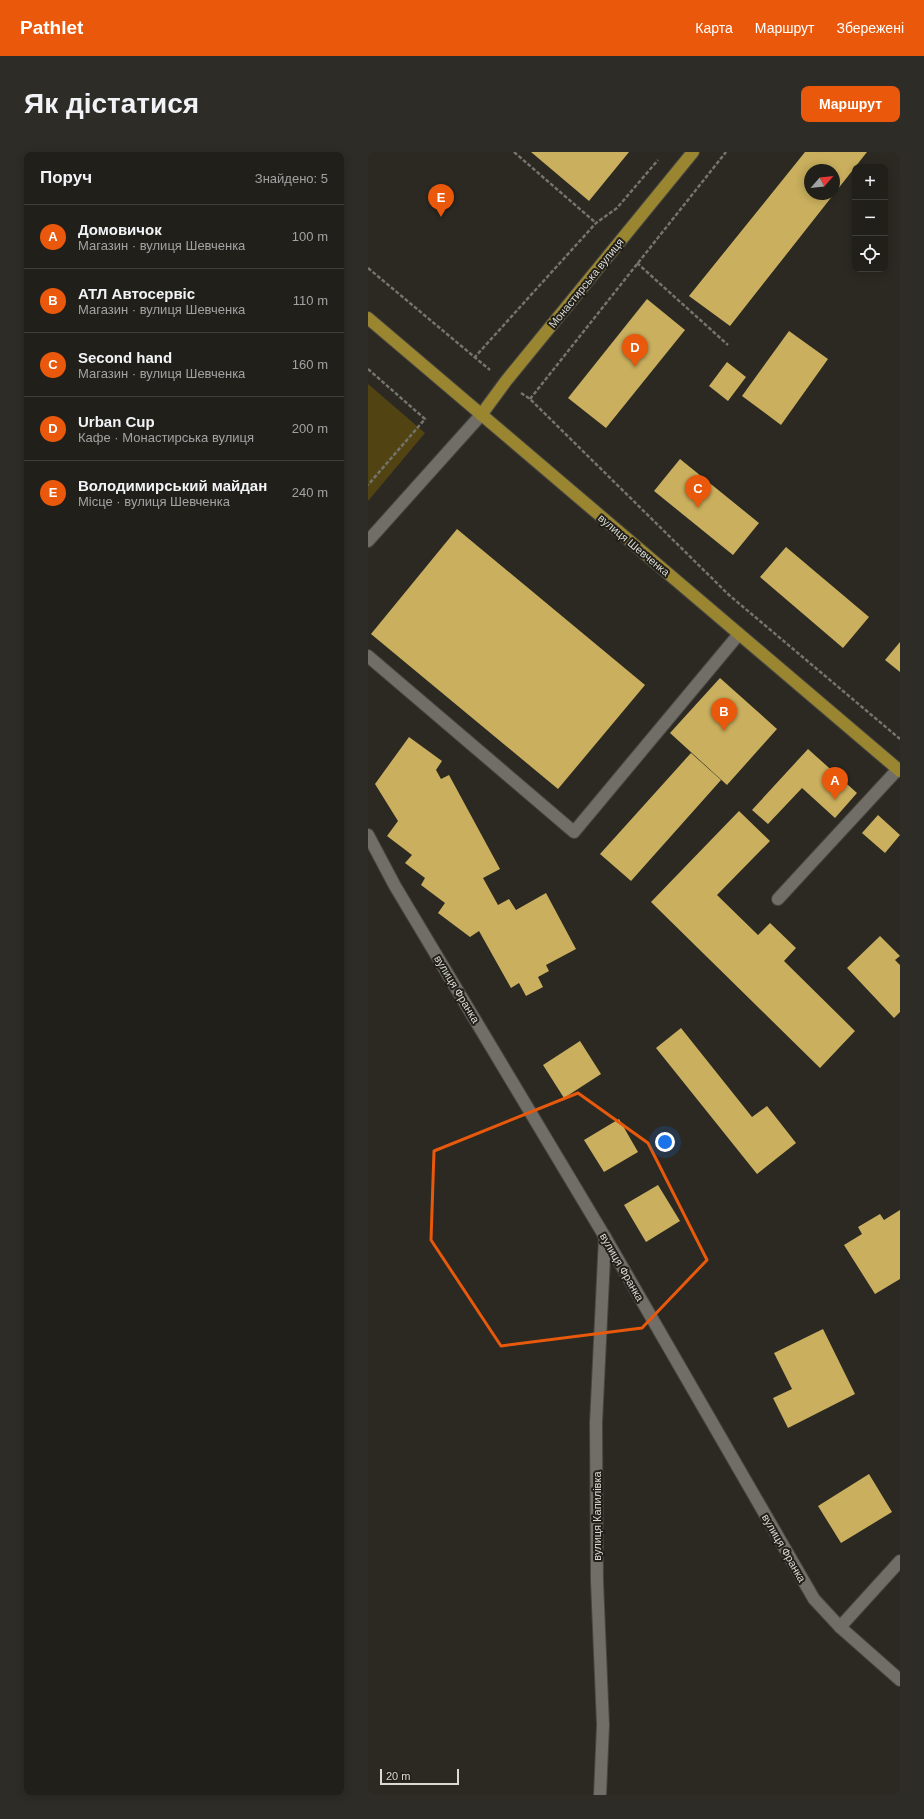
<!DOCTYPE html>
<html lang="uk">
<meta charset="utf-8">
<style>
:root{--surface:#201f1a;--page:#2d2c27;--text:#f1f3f6;--muted:#a2a2a2;--line:#3d3d39;--accent:#ea580c}
body{margin:0;font-family:Arial,sans-serif;background:var(--page);color:var(--text)}
.controls{position:absolute;right:12px;top:12px;display:grid;overflow:hidden;border-radius:8px;box-shadow:0 2px 10px #0003}
.controls button{width:36px;height:36px;display:grid;place-items:center;padding:0;border:0;border-bottom:1px solid var(--line);background:var(--surface);color:var(--text);font:20px sans-serif}
.compass{position:absolute;left:436px;top:12px;width:36px;height:36px;border-radius:50%;background:var(--surface);box-shadow:0 2px 10px #0003;rotate:62deg}
.scale{position:absolute;left:12px;bottom:10px;width:79px;box-sizing:border-box;padding-left:4px;border:2px solid #dbdad5;border-top:0;font-size:11px;line-height:14px;white-space:nowrap;color:#dbdad5;-webkit-text-stroke:3px #211f19;paint-order:stroke}
.you{position:absolute;left:297px;top:990px;width:14px;height:14px;margin:-10px;border:3px solid #fff;border-radius:50%;background:#1a73e8;box-shadow:0 0 0 6px #1a73e833}
.badge{display:grid;place-items:center;width:26px;height:26px;border-radius:50%;background:var(--accent);color:#fff;font-size:13px;font-weight:700}
.pin{position:absolute;translate:-50% -33px;filter:drop-shadow(0 1px 2px #0008)}
.pin::after{content:'';position:absolute;top:21px;width:14px;height:12px;background:inherit;clip-path:polygon(0 0,100% 0,50% 100%)}
.list{margin:0;padding:0;list-style:none}
h2{display:flex;justify-content:space-between;align-items:center;height:52px;margin:0;padding:0 16px;font-size:17px}
h2 small{font-size:13px;font-weight:400;color:var(--muted)}
.list li{display:grid;grid-template-columns:26px 1fr auto;gap:12px;align-items:center;box-sizing:border-box;height:64px;padding:0 16px;border-top:1px solid var(--line)}
.list b{display:block;font-size:15px;white-space:nowrap}
.list p{margin:0;font-size:13px;white-space:nowrap;color:var(--muted)}
.list em{font-size:13px;font-style:normal;color:var(--muted)}
.icon{flex:none;width:22px;height:22px;fill:none;stroke:currentColor;stroke-width:2;stroke-linecap:round;stroke-linejoin:round}
.map{position:relative;flex:none;width:532px;height:1643px;overflow:hidden;border-radius:8px}
header{display:flex;align-items:center;gap:24px;box-sizing:border-box;height:56px;padding:0 20px;background:var(--accent);color:#fff}
header strong{font-size:19px}
nav{display:flex;gap:22px;margin-inline-start:auto;font-size:14px}
.intro{display:flex;align-items:center;justify-content:space-between;box-sizing:border-box;height:96px;padding:0 24px}
h1{margin:0;font-size:28px}
.button{padding:10px 18px;border-radius:8px;background:var(--accent);color:#fff;font-size:14px;font-weight:700}
main{display:flex;gap:24px;padding:0 24px}
aside{flex:1;background:var(--surface);border-radius:8px;box-shadow:0 2px 10px #0003}
.map>svg:first-child{display:block}
</style>
<header>
<strong>Pathlet</strong>
<nav><a>Карта</a><a>Маршрут</a><a>Збережені</a></nav>
</header>
<div class="intro"><h1>Як дістатися</h1><a class="button">Маршрут</a></div>
<main>
<aside>
<h2>Поруч<small>Знайдено: 5</small></h2>
<ul class="list">
<li><span class="badge">A</span><div><b>Домовичок</b><p>Магазин · вулиця Шевченка</p></div><em>100 m</em></li>
<li><span class="badge">B</span><div><b>АТЛ Автосервіс</b><p>Магазин · вулиця Шевченка</p></div><em>110 m</em></li>
<li><span class="badge">C</span><div><b>Second hand</b><p>Магазин · вулиця Шевченка</p></div><em>160 m</em></li>
<li><span class="badge">D</span><div><b>Urban Cup</b><p>Кафе · Монастирська вулиця</p></div><em>200 m</em></li>
<li><span class="badge">E</span><div><b>Володимирський майдан</b><p>Місце · вулиця Шевченка</p></div><em>240 m</em></li>
</ul>
</aside>
<div class="map">
<svg width="532" height="1643" viewBox="0 0 532 1643">
<rect width="100%" height="100%" fill="#2b2922"/>
<path fill="#524412" d="M0,232l57,49 -57,68z"/>
<g fill="#cab05e" fill-rule="evenodd">
<path d="M163,0h98l-40,49z"/>
<path d="M437,0h62l-137,174 -41,-30zM442,18h24v24h-24z"/>
<path d="M279,147l38,31 -79,98 -38,-30z"/>
<path d="M421,179l39,28 -47,66 -39,-29z"/>
<path d="M359,210l19,15 -18,24 -19,-15z"/>
<path d="M312,307l79,64 -26,32 -79,-64z"/>
<path d="M89,377l188,156 -87,104 -187,-155z"/>
<path d="M418,395l83,70 -26,31 -83,-71z"/>
<path d="M532,490v30l-15,-12z"/>
<path d="M352,526l57,51 -50,56 -57,-52z"/>
<path d="M41,585l33,24 -6,9 5,9 8,-4 51,94 -17,9 15,27 11,-6 7,11 30,-17 30,56 -30,16 3,6 -11,6 5,10 -17,9 -7,-13 -8,5 -32,-57 -9,6 -32,-24 7,-10 -24,-18 4,-7 -20,-15 7,-8 -25,-19 11,-15 -23,-37z"/>
<path d="M440,597l49,44 -22,25 -33,-30 -34,36 -16,-14z"/>
<path d="M323,601l30,27 -90,101 -31,-27z"/>
<path d="M371,659l31,30 -53,54 41,40 12,-12 26,25 -12,13 71,70 -35,37 -169,-166z"/>
<path d="M510,663l22,20 -15,18 -23,-20z"/>
<path d="M512,784l20,20 -5,4 5,5v47l-6,6 -47,-50z"/>
<path d="M313,876l71,89 15,-11 29,37 -39,31 -101,-126z"/>
<path d="M212,889l21,33 -37,24 -21,-33z"/>
<path d="M251,967l19,33 -34,20 -20,-32z"/>
<path d="M290,1033l22,36 -34,21 -22,-37z"/>
<path d="M532,1058v69l-25,15 -31,-49 18,-11 -4,-7 22,-13 4,6z"/>
<path d="M455,1177l32,65 -67,34 -15,-30 19,-9 -18,-36z"/>
<path d="M501,1322l23,38 -51,31 -23,-37z"/>
</g>
<g fill="none" stroke-linecap="round" stroke-linejoin="round">
<g stroke="#474540" stroke-width="14">
<g id="minor">
<path d="M0,389l113,-126"/>
<path d="M0,504l206,176 165,-198"/>
<path d="M0,683l27,51 210,351 209,362 26,28 60,53"/>
<path d="M410,747l120,-130"/>
<path d="M472,1475l60,-66"/>
<path d="M232,1643l3,-70 -6,-144 -1,-158 9,-186"/>
</g>
</g>
<g stroke="#474540" stroke-width="14">
<g id="major">
<path d="M0,166l532,453"/>
<path d="M113,263l25,-34 187,-229"/>
</g>
</g>
<g stroke="#74736c" stroke-width="2.5" stroke-dasharray="4 2" stroke-linecap="butt">
<path d="M146,0l82,71"/>
<path d="M269,111l91,82"/>
<path d="M0,116l122,102"/>
<path d="M106,206l122,-135 21,-15 41,-48"/>
<path d="M0,217l57,50 -57,66"/>
<path d="M153,241l9,6 199,196 171,144"/>
<path d="M162,247l196,-247"/>
</g>
<use href="#minor" stroke="#706e67" stroke-width="12"/>
<use href="#major" stroke="#9a8531" stroke-width="12"/>
</g>
<path fill="none" stroke="#e8590c" stroke-width="3" stroke-linejoin="round" d="M210,941l70,50 59,117 -65,68 -141,18 -70,-106 3,-89z"/>
<g text-anchor="middle" stroke-width="4" stroke-linejoin="round" paint-order="stroke">
<g font-size="11" fill="#dbdad5" stroke="#211f19">
<text transform="translate(218 131) rotate(-51)" y="4">Монастирська вулиця</text>
<text transform="translate(266 393) rotate(40)" y="4">вулиця Шевченка</text>
<text transform="translate(89 837) rotate(59)" y="4">вулиця Франка</text>
<text transform="translate(254 1115) rotate(60)" y="4">вулиця Франка</text>
<text transform="translate(229 1364) rotate(-90)" y="4">вулиця Капилівка</text>
<text transform="translate(416 1396) rotate(60)" y="4">вулиця Франка</text>
</g>
</g>
</svg>
<div class="controls">
<button>+</button>
<button>−</button>
<button><svg class="icon" aria-label="locate" viewBox="0 0 24 24"><circle cx="12" cy="12" r="6"/><path d="M12 2v4M12 18v4M2 12h4M18 12h4"/></svg></button>
</div>
<svg class="compass" viewBox="-18 -18 36 36"><path d="M0-13l5 13h-10z" fill="#e53935"/><path d="M0 13l5-13h-10z" fill="#a2a2a2"/></svg>
<div class="scale">20 m</div>
<div class="you"></div>
<div class="pin badge" style="left:467px;top:648px">A</div>
<div class="pin badge" style="left:356px;top:579px">B</div>
<div class="pin badge" style="left:330px;top:356px">C</div>
<div class="pin badge" style="left:267px;top:215px">D</div>
<div class="pin badge" style="left:73px;top:65px">E</div>
</div>
</main>
